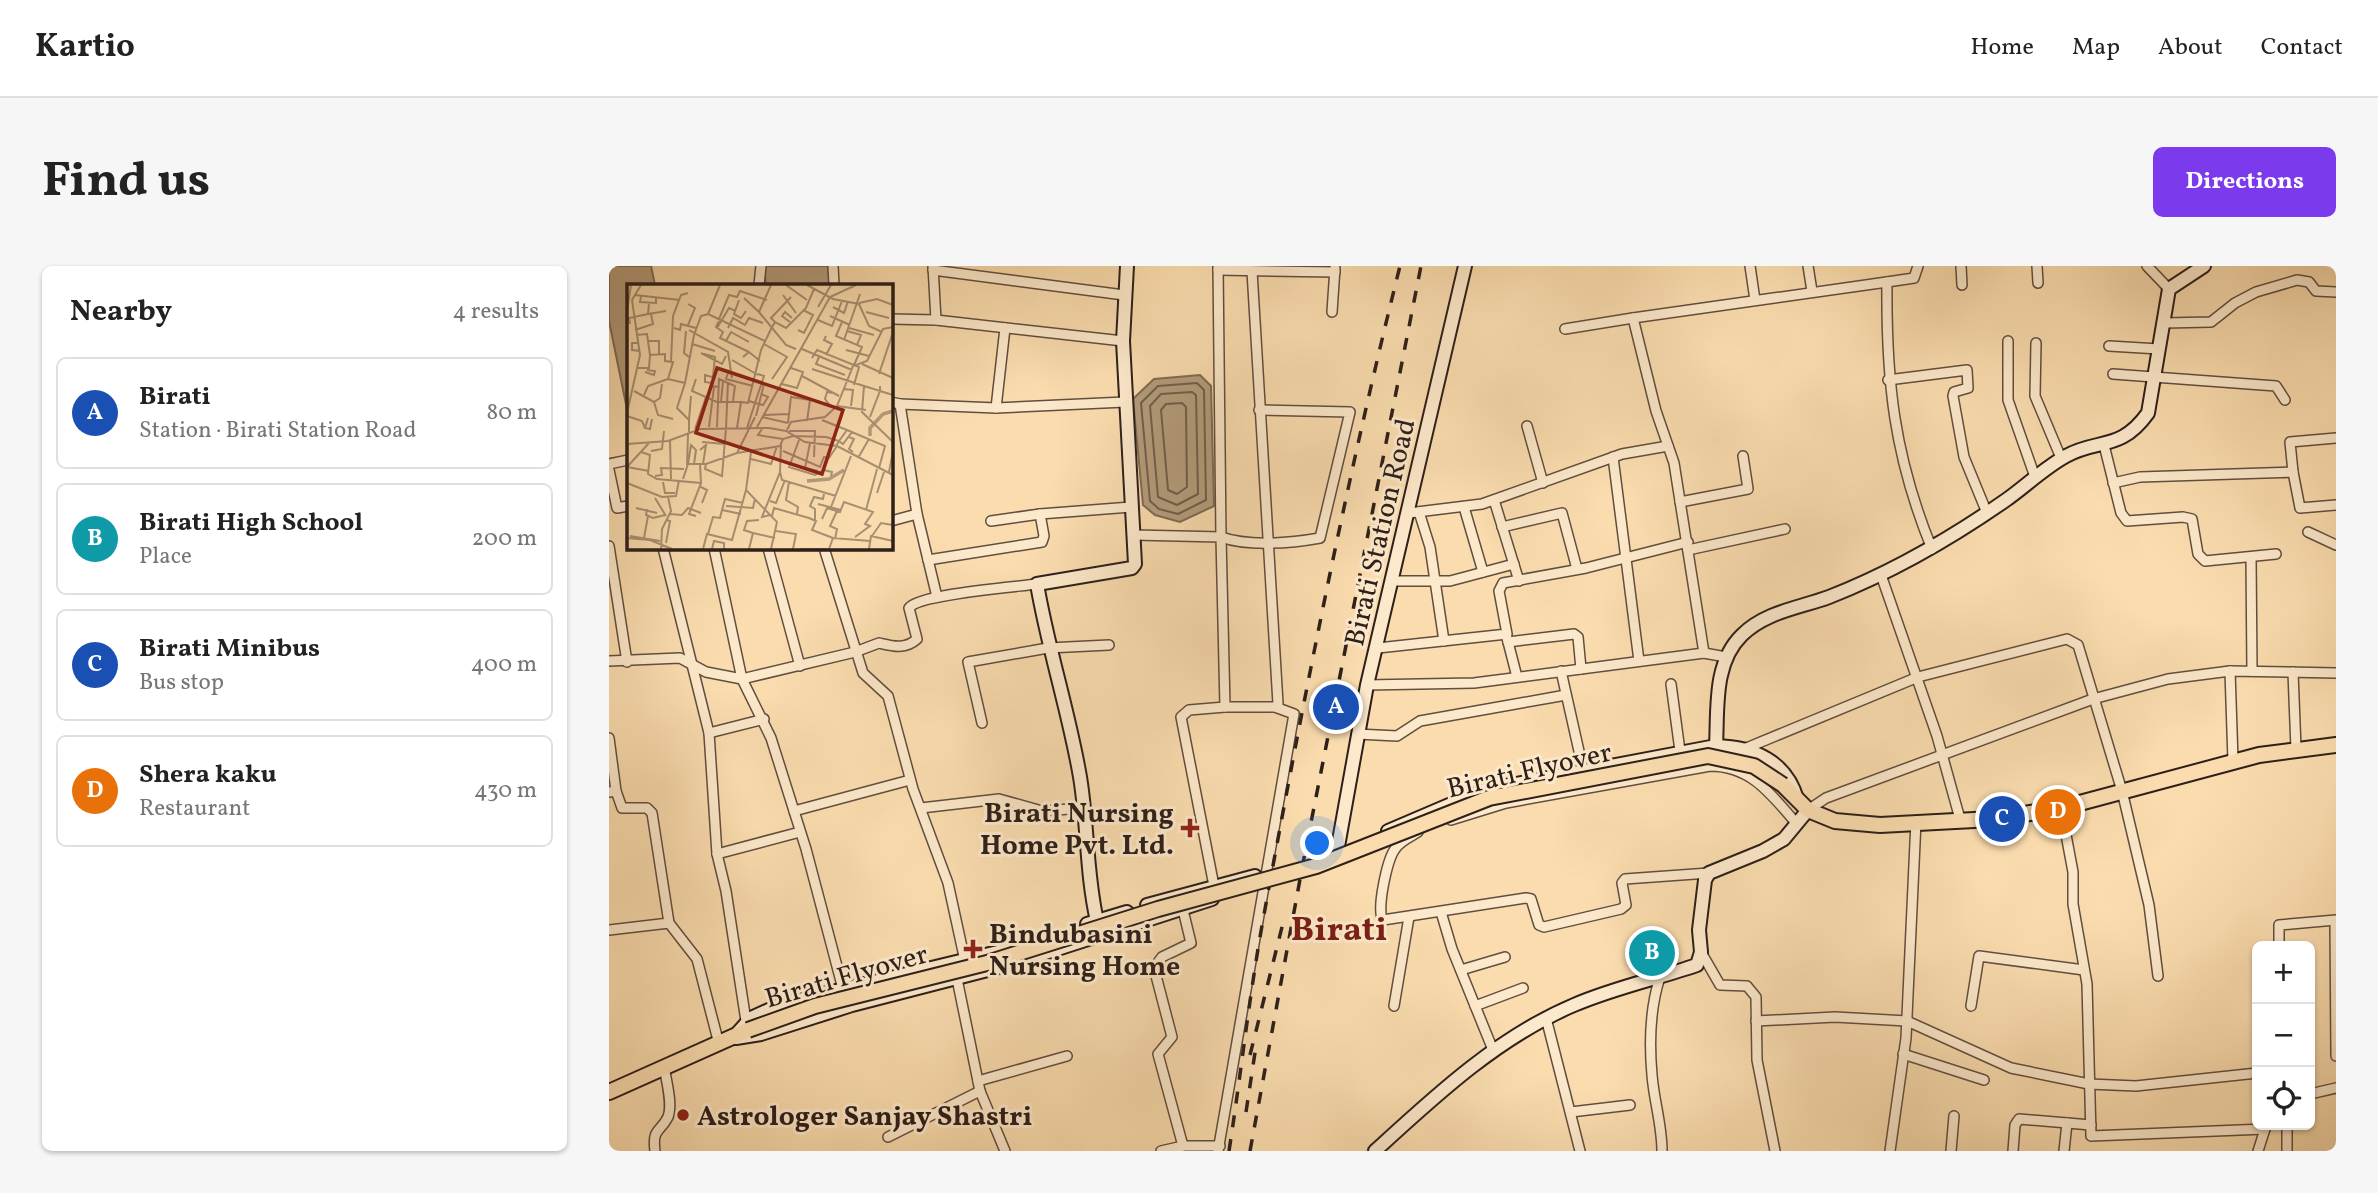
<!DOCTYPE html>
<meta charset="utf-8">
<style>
:root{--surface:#fff;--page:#f6f6f6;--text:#222;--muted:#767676;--line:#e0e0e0;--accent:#7c3aed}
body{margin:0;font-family:Vollkorn,serif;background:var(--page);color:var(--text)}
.controls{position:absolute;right:21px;bottom:21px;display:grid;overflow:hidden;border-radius:10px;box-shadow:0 2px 5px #0004}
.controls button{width:63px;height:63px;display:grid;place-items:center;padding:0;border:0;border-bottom:2px solid var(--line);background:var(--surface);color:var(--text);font:35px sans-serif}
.you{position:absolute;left:709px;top:578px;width:24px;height:24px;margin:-18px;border:5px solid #fff;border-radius:50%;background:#1a73e8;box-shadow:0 0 0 10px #1a73e833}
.badge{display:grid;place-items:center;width:46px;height:46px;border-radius:50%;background:var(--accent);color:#fff;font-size:23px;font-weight:700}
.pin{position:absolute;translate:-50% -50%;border:4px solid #fff;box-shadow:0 2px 7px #0006}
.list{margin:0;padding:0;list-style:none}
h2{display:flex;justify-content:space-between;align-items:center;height:91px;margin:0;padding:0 28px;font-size:30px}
h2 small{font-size:23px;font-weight:400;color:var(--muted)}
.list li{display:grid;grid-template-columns:46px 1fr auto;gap:21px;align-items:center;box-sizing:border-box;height:112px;margin:0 14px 14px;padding:0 14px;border:2px solid var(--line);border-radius:10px}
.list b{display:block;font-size:26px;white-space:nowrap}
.list p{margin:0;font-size:23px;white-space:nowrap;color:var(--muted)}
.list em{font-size:23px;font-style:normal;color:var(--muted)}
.icon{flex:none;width:38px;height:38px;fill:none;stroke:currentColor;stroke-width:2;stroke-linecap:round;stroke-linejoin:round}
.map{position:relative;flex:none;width:1727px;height:885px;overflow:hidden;border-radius:10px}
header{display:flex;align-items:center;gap:42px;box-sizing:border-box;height:98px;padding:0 35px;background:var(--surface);border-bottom:2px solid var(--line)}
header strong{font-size:33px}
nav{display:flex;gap:38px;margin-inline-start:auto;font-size:24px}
.intro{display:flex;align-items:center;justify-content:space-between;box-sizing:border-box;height:168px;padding:0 42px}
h1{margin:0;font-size:49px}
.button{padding:18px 32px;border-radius:10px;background:var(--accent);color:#fff;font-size:24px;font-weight:700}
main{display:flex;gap:42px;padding:0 42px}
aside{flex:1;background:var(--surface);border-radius:10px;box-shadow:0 2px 5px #0004}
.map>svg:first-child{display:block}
</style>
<header>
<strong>Kartio</strong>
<nav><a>Home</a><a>Map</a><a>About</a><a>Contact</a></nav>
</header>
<div class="intro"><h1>Find us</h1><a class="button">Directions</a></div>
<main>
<aside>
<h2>Nearby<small>4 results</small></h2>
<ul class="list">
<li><span class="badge" style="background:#1a4fb4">A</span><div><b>Birati</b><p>Station · Birati Station Road</p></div><em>80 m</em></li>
<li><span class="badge" style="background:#0f9aa8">B</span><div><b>Birati High School</b><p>Place</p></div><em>200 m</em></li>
<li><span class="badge" style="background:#1a4fb4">C</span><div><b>Birati Minibus</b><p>Bus stop</p></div><em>400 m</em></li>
<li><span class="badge" style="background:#e8710a">D</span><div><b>Shera kaku</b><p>Restaurant</p></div><em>430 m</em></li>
</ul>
</aside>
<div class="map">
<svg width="1727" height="885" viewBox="0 0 1727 885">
<rect width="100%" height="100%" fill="#fadcae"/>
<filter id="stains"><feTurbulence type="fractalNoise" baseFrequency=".00286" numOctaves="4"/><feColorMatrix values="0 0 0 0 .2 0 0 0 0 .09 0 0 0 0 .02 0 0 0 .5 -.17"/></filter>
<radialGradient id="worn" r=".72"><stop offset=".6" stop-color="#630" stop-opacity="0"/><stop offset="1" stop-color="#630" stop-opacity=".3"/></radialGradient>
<g fill="#b49c7c" stroke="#7e6a55" stroke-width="2">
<path d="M0,0h42l4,19h-27v129l-19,-93z"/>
<path d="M155,0h69l2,19h-69z"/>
<path d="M591,109l11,11 3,120 -34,16 -25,-7 -12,-10 -10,-106 21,-20z"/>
</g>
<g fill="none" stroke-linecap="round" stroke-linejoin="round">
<g stroke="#705e4b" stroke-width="2">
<path d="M588,117l7,7 2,110 -28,14 -19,-5 -9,-8 -9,-98 17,-17z"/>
<path d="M583,126l4,3 2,99 -21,11 -19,-8 -8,-91 11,-12z"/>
<path d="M573,137l4,4 1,80 -10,7 -9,-4 -7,-80 5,-6z"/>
</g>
<g stroke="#604e3f" stroke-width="12">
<g id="street">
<path d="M224,0l1,19"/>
<path d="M324,0l3,54"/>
<path d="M609,0l3,271c28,10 71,6 99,1l30,-126 -91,-2"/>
<path d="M1141,0l5,34"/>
<path d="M1199,0l4,25"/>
<path d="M1352,0l1,19"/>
<path d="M1428,0l1,17"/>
<path d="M1538,0l22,23"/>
<path d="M324,4l191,25"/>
<path d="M609,4l117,2"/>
<path d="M1278,16l27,-4 4,-12"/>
<path d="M150,19l2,-19"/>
<path d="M723,46l3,-44"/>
<path d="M282,53l45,1 187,21"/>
<path d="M1555,57l47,-1 24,-19 21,-11 41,-12 12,2 7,9 20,1"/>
<path d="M956,63l68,-11"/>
<path d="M1399,75v59l27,77"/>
<path d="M1427,77l-1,53 26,62"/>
<path d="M1500,80l50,3"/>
<path d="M1504,108l163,12 9,14"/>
<path d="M1279,114l79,-10 1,18 -14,4 -1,4 11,61 23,56"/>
<path d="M282,136l9,2 17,110 20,83"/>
<path d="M291,138l96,4 129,-6"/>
<path d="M387,142l9,-80"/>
<path d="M918,160l16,57"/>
<path d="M1495,179l17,68 6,8 56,-4 9,2 6,35 7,7 71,-7"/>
<path d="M1004,191l26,204"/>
<path d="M0,198l19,-4"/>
<path d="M0,204l8,38 11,-2"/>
<path d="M1684,206l-3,-30 46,-4"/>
<path d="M1504,217l27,-6 153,-5 7,36 36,-3"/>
<path d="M885,234l25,81"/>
<path d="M1071,236l68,-13 -5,-33"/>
<path d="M855,241l19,65"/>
<path d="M810,246l11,35 14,94"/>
<path d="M800,247l73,-9 140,-50 46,-8"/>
<path d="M282,255l26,-7"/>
<path d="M382,255l49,-7"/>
<path d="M893,261l60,-14 15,56"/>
<path d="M1699,266l28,13"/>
<path d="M525,269l87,2 4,170 -36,3 -8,7 33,169"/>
<path d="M0,280l18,116"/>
<path d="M54,282l46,185 8,121 9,37 20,130"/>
<path d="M105,282l28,131 29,59 35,111 37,140"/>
<path d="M159,282l32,118"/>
<path d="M215,282l39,125 25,23 25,93 35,94 17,78"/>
<path d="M1079,284l97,-21"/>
<path d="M1642,291l1,114"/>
<path d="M319,294l114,-18 2,-6 -4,-22 91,-7"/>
<path d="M1272,309l56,161 23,83"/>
<path d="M784,315h57l64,-17"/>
<path d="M898,372l10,39"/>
<path d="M899,376l66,-8 4,3 3,32"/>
<path d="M769,382l129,-14 -8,-43 4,-8 83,-15 102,-26"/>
<path d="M1095,387l-30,-190 -18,-52 -23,-93 254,-36c-1,99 7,174 45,267"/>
<path d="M0,395l71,-3 26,14 36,7 113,-27 24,-9c13,3 26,7 38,-4l-8,-31c10,-14 106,-21 128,-24"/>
<path d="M952,405l22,98"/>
<path d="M1621,405l3,90"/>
<path d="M1684,406l3,77"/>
<path d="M1062,418l9,67"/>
<path d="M758,419l107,-2 230,-30 22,4"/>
<path d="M616,441h50l3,-3 -26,-433"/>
<path d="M373,457l-14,-61 80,-14 61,-3"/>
<path d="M100,467l55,-14"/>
<path d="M748,468l40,2 23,-15 146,-26"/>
<path d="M0,472l7,53 -7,1"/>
<path d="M1135,483l174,-72 149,-38 11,6 44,146 27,114 9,71"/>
<path d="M312,542l78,-9 43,12 41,-3"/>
<path d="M1452,542l12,64v32l14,80 4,152 174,-7"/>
<path d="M1199,544l18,-12 267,-99 75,-20 62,-8 106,2"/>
<path d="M185,545l116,-31"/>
<path d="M842,554l55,-17 204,-37c41,0 61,28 86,57"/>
<path d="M809,566c-8,5 -18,9 -23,17 -8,11 -19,62 -12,71l143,-22 5,1 8,26 5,2 77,-18 5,-4 -4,-22 3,-4 84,-6"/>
<path d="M108,588l83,-22"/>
<path d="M574,644l8,33 -29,14 -8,11 18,69 -14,17 25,92"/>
<path d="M832,646l11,37 41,101"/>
<path d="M1726,655l1,135"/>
<path d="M60,657l28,36 22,85"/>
<path d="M0,664l60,-7 -17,-110 -5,-5h-25l-6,-17"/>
<path d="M1670,680v-21l57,-5"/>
<path d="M1092,686l19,33 27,1 9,11 1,63 18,91"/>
<path d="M852,704l44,-13"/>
<path d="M347,708l24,117 25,60"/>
<path d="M1051,711c-10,31 -11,65 -8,98 2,26 10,50 10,76"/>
<path d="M785,740l15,-89"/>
<path d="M866,740l48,-18"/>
<path d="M1362,740l8,-50 105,14"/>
<path d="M937,752l34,133"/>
<path d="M1147,755l79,-4 72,4 104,47 78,16 47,2 121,-13"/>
<path d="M1294,788l81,26"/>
<path d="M369,815l89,-25"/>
<path d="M1701,828l26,-6"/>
<path d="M962,846l59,-7"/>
<path d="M279,871l92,-46"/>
<path d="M46,885c-3,-23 5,-18 13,-34 5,-13 -2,-37 -4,-51"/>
<path d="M552,885l22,-5h37"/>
<path d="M609,885l76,-437 -19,-7"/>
<path d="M1281,885l16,-113 10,-217"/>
<path d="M1342,885l3,-35"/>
<path d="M1404,885l2,-26 4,-6 72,6"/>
<path d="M1455,885l3,-28"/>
<path d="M1649,885l8,-25"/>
<path d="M1678,885v-26"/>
</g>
</g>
<g stroke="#2d1f1a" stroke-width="16">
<g id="secondary">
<path d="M1107,480c2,-37 -3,-83 26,-111 23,-23 57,-27 87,-38 64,-25 121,-58 177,-97 20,-14 38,-32 60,-44 32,-18 54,-4 82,-43l21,-124 35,-23"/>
<path d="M779,565l96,-41 232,-44c38,1 70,15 81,53"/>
<path d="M728,586l30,-167 98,-419"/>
<path d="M538,639l108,-29"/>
<path d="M488,655c-11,-48 -9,-96 -17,-144 -11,-65 -32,-128 -43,-193l95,-16 3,-4 -12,-223 4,-75"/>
<path d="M478,658l40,-12"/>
<path d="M124,772l18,-20 31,-14 224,-54"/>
<path d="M127,772l25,-4 91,-29 159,-41 201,-65"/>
<path d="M766,885c60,-55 123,-114 199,-146 39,-17 82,-26 123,-40l4,-13 -2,-22 6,-50 4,-7 54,-22 21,-12 24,-29"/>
</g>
</g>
<g stroke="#2d1f1a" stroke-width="18">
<g id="primary">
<path d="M1174,519l25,25 27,11 45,4 113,-6 68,-11 198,-53 77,-10"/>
<path d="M0,826l139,-62"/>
</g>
</g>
<use href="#street" stroke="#fce8ca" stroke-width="9"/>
<use href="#secondary" stroke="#fce8ca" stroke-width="12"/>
<use href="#primary" stroke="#fadcae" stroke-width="14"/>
<g stroke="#2d1f1a" stroke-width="3.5" stroke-dasharray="12 12" stroke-linecap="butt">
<path d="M641,789l33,-132"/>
<path d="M637,846l10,-66"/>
<path d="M620,885c12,-77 20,-154 34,-231 40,-219 83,-438 137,-654"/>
<path d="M641,885l53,-288 118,-597"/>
</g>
<g stroke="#2d1f1a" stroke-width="18" stroke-linecap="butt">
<path id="primary-bridge" d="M139,764l67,-24 172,-43 171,-54 158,-43 173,-68 219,-42 46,10 29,19"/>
</g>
<use href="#primary-bridge" stroke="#fadcae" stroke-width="14"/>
</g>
<g fill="#8f2418" stroke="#fce8ca" stroke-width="2.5">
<path d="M577.5 551.5h7v7h7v7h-7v7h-7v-7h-7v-7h7z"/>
<path d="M360.5 672.5h7v7h7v7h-7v7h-7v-7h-7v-7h7z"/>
<circle cx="74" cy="849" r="7"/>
</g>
<g text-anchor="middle" stroke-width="6" stroke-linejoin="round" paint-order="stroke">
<g font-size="28" fill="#2d1f1a" stroke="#fce8ca">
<text transform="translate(770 266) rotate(-77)" y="10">Birati Station Road</text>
<text transform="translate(920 503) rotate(-13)" y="10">Birati Flyover</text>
<text transform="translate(237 709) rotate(-16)" y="10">Birati Flyover</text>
</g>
<g font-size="28" font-weight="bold" fill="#2d1f1a" stroke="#fce8ca" text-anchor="start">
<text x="565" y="556" text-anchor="end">Birati Nursing<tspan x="565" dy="32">Home Pvt. Ltd.</tspan></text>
<text x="380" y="677">Bindubasini<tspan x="380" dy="32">Nursing Home</tspan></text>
<text x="88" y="859">Astrologer Sanjay Shastri</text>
</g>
<g font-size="35" font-weight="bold" fill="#7a1f14" stroke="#fce8ca">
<text x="730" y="674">Birati</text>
</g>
</g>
<g transform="translate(18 18)">
<rect width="266" height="266" fill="#fadcae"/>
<path fill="none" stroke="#b49c7c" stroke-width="3.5" d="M243,152v-8l13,-14 10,-3M180,197l22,-2 15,-9"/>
<path fill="none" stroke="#a89073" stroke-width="2" d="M93,1l-12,29 57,27M159,1l21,15M180,1l26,14 26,5 10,22 13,6M8,11l45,5M156,11l13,18M14,12l-1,6 16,1v-6M117,14l15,14 12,-27M112,16l-5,14 7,4 5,-7M22,19l-1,11 18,-3M232,19l18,-4 16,6M61,20l7,4 -7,17M191,23l13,-22M206,23l11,6 4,-12M0,27l4,-26M132,28l27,33 10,4M239,28l23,6M203,32l20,9M92,35l10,-24 8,2 3,-6 27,9M93,35l-4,8 7,5 -3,6 29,14M191,36l14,6 10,-25M148,38l-4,-4 20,-21M163,38l-8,-6 3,-4 7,6M215,38l-6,14 26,11 -8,18M3,40l-1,-6 19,-4M47,44l6,2 1,-6 15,4M90,44l12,-20 7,3M101,44l5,-10 12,7 4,-7 14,5M222,44l25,7M8,46l18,-6 -2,-10M62,46l39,22 4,26M171,46l6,3 9,-18 -10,-5M59,47l-2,22 5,4M220,47l14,4 -4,10M9,51l11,-1 3,21 15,-1v7l8,1 -5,17 17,4 -8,25 12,12v12M199,52l-2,4 8,4 -6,11M217,56l16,-46M21,57h11v13M99,57l5,-9 18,10M11,59h-6v7l8,1M65,60l23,7M137,60l23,13 -15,22M175,65l50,21M219,66l23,6M74,69l21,11 4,-8M77,70l11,3 -3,29 6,1M116,73l6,-5 11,9M192,73l-3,7 29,11M185,74l5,-8 42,17 -5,18M105,76l26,15M44,78l2,-46 8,-21 7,-2M235,80l31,14M11,84h11l1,-13M185,85l52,17 -2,26 31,30M102,86l-3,9 27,7M18,88l9,3 1,-4 -8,-1M131,90l6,2 -9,27 8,2 5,-8 -7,-3M252,90l14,-42M175,92l37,20M85,93l-7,-2v7l7,1M69,95l-4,12 25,11h24M58,99l9,-48 7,-19 7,-2M155,100l15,4 6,-16 -12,-4M237,102l16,5v-5M216,105l10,1 -2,16M7,107l20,11 4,13 15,4M17,111l4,-9 20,-7M27,118l6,-4 2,-14M94,118l2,-21M210,122l29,4M204,123l-6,-8 2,-7 5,1M0,129l13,-58 -8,-55 9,-15M137,131l25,-1M0,132l15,5 3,7M129,132l8,-32M135,133l26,6M243,133l10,-26 13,4M21,134l-3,10 5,1 2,-10M62,136l2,-24M195,136l25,10 -8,11 4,3 9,-12M161,139l3,-26 19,3 -3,21M82,143l5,-40M90,143l2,-48 16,7 -2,15M130,143l73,-130 26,-12M99,144l2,-46M110,144l4,-26 7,1 13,-53 10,-21 4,-7 11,6 20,-20 8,-19M120,144l8,-25 -6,-2M68,145l11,-32M135,145l-4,6 25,4M160,146l4,-8 34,-5 12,-11 16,-40 14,-5 16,-32 10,-2M220,146l38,16 -6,22M162,147h26l-1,26M222,153l5,2 -5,10 4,3M172,156l-10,27 26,8 9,-5M43,157l1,38M75,158l23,2M183,159l-5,25 13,3M0,160l41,-3 32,-12 69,-1 17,3 19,11 32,4 56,29M73,166l6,-5 -3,19M24,167l11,-2 2,-18M156,167l37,16 4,-10 5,1 8,-12M14,168l9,3 -2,19 9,5 44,4M124,168l-5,38 31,32 -6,27M110,169l18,-36M201,174l-4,12 8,2 -1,4M231,174l11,-19M124,175l20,5 6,-18M61,180l3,-19 5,5 -2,14M79,180l-1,5 17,7 4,-48M60,181l1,-31M0,183l22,-24M0,183l22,4M153,188l2,8 54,16M262,188l4,-21M28,192l7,-1 -1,-7 23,1M56,195l5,-15h18l31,-11 43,-7 3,-7 10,-3 33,1 13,4 -3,5M36,198l2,11h10M162,198l-3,18 12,7 -1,7M0,199l35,14 14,-1 3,-16M72,202l8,4 -5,13M250,209l7,-21M28,214l11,18M143,217l6,2 9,-23M191,220l23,6M99,222l27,2 2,-9M204,223l20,-51M9,224l21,5M20,225l-1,6 7,3 12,-3M95,226l3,-11 18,4M239,226l11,-41M43,230l12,1 6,-7 13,5M143,231l-8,2 18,-45 1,-27M69,232l-7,-2 12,-31 -1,-19M145,232l2,-8 35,10 7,3 -4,9 21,8M195,235l5,-11 13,4 4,-10 29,10 -8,12 5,2 -15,11M188,237v-12l-5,-3 4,-9 9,2 1,-5M149,247l20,3 -3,15M126,249l-9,-3 3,-9 12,-1M81,250l5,-17 7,1 2,-8 19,4M3,252l30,5M245,252l9,-13 12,2M0,254l23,2 22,9M17,254l4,-22M208,255l2,-10 -7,-3 7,-15M39,259l4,-22 -4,-1M34,265l1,-20 9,-18 -3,-14M76,265l4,-15 25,6 14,-50M85,265l2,-8 10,2v6M122,265l4,-16 22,5M173,265h27M202,265l4,-11 37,3M242,265l2,-13 22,5"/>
<path fill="#8f2418" fill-opacity="0.15" stroke="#8f2418" stroke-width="3.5" d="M90,84l126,42 -21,64 -126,-41z"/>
<rect width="266" height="266" fill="none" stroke="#2d1f1a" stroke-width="3.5"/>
</g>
<rect width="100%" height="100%" filter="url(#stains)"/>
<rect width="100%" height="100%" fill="url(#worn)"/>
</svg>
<div class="controls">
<button>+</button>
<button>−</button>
<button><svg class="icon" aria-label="locate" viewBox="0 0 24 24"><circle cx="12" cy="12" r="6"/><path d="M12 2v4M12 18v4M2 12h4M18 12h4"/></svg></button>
</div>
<div class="you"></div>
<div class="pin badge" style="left:727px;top:441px;background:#1a4fb4">A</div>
<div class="pin badge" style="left:1043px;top:687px;background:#0f9aa8">B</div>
<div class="pin badge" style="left:1393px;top:553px;background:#1a4fb4">C</div>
<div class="pin badge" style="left:1449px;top:546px;background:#e8710a">D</div>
</div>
</main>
